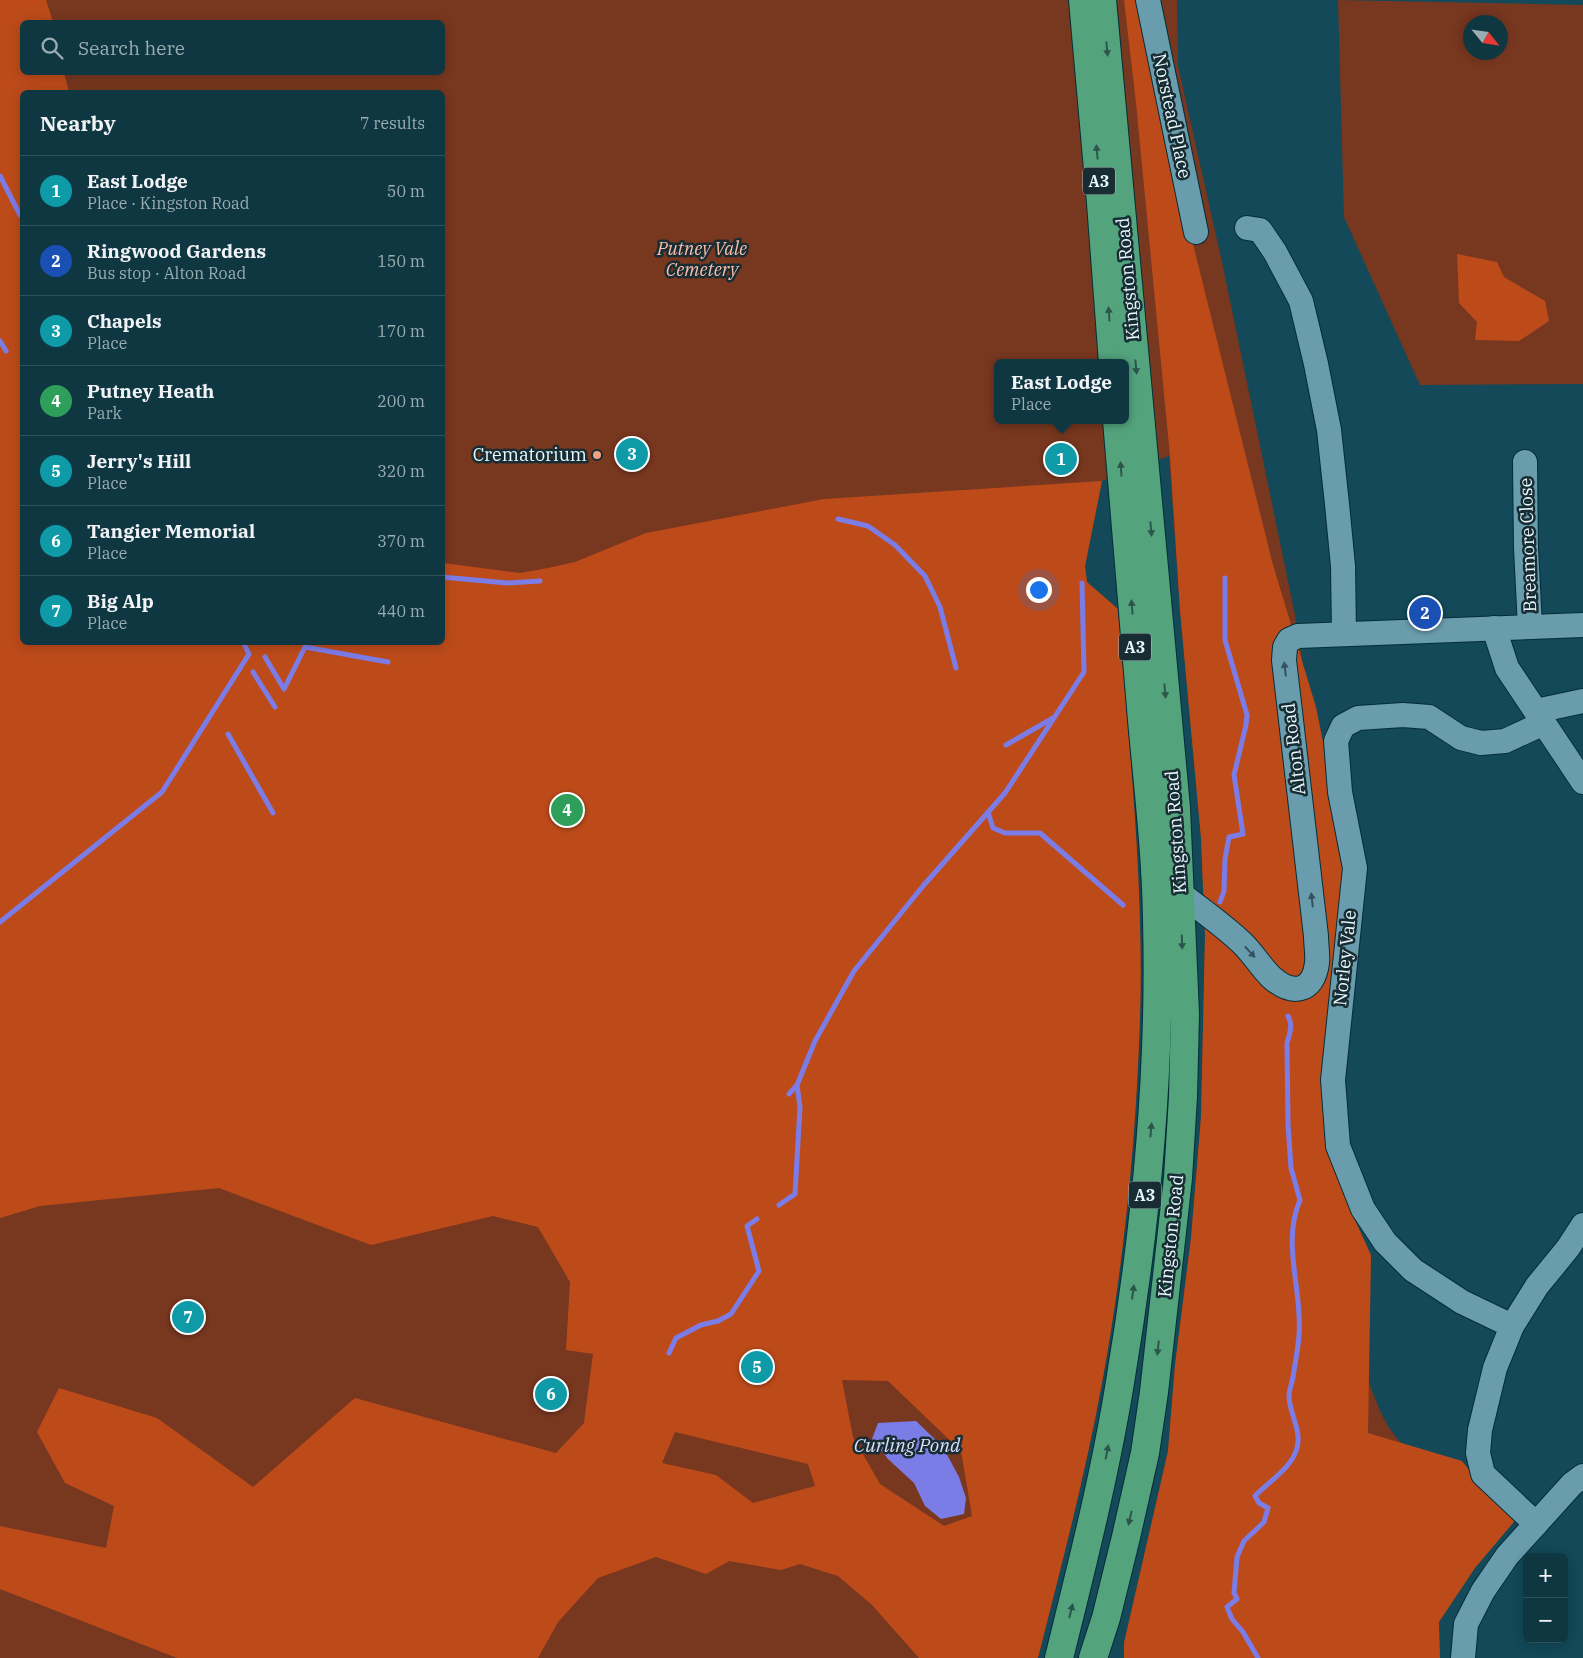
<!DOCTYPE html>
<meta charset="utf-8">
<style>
:root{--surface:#0e3742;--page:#173f49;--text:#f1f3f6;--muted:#9bacb2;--line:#2e515b;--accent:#f3a081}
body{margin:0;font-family:"IBM Plex Serif",serif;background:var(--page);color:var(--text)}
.controls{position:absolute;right:15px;bottom:15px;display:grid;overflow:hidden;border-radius:8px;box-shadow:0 2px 12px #0003}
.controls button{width:45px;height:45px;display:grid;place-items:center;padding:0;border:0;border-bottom:1px solid var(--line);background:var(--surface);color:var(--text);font:25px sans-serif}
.compass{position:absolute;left:1463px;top:15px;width:45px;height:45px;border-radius:50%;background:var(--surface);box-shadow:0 2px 12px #0003;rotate:120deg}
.you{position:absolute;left:1038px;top:589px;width:18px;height:18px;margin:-12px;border:4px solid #fff;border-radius:50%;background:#1a73e8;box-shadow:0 0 0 8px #1a73e833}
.badge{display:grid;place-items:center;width:32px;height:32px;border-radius:50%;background:var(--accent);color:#fff;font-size:16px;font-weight:700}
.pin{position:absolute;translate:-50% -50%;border:2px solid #fff;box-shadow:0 1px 5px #0006}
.popup{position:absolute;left:994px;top:359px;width:135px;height:65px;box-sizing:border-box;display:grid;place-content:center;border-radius:8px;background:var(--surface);filter:drop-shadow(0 1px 4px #0005);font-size:16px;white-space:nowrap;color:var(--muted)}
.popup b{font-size:19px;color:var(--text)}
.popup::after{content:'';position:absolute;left:50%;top:100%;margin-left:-10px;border:10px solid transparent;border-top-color:var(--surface)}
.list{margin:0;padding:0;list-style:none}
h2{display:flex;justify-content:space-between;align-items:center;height:65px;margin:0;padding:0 20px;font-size:21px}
h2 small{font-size:16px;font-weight:400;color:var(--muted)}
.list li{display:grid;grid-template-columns:32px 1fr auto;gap:15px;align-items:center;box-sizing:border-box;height:70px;padding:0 20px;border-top:1px solid var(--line)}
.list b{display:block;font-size:19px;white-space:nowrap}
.list p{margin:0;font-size:16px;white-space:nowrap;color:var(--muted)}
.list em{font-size:16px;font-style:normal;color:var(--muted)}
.icon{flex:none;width:28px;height:28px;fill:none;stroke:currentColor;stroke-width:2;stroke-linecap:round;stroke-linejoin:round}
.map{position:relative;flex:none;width:1583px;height:1658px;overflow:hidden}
.search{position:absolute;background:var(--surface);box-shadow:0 2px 12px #0003;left:20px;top:20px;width:425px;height:55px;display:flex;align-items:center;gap:12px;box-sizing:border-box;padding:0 18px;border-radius:8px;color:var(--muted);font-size:19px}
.panel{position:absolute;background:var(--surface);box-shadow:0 2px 12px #0003;left:20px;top:90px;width:425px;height:555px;border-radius:8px}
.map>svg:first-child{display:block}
</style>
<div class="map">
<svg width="1583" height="1658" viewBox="0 0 1583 1658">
<rect width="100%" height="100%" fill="#134958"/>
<g fill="#78371f" fill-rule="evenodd">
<path d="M0,0h1177l1,66 44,196 73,353 14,88 27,566 34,117 11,27 8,15 27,35 -292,195v-15l44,-192 7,-86 16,-127 10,-121 4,-182 -4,-97 -21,-228 -11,-154 -67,25 -17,85 2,16 31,27c11,136 26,273 22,409 -4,122 -16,245 -38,365 -17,93 -41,184 -64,275h-1038zM22,22h420v50h-420zM22,92h420v550h-420zM997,363h128v57h-128z"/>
<path d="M1338,0l245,5v379l-163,1 -76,-168zM1470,22h30v30h-30z"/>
</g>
<g fill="#bd4b1a" fill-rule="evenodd">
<path d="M0,0h46l7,22h-31v50l42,1 5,19h-47v550h420l1,-79 77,10 28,-5 27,-6 71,-29 178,-34 278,-18 -17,85 2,16 31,27c11,136 26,273 22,409 -4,122 -16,245 -38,365 -17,93 -41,184 -64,275h-119l-47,-53 -34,-29 -38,-12 -19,6 -52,-9 -23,13 -50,-17 -58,21 -40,44 -20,36h-361l-177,-69v-63l106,22 8,-42 -49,-23 -28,-51 22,-44 98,30 96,69 102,-89 201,55 28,-30 9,-69 -27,-4 4,-68 -32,-55 -45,-11 -122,29 -152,-57 -179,18 -40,12zM842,1380l46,1 73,70 11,65 -28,10 -64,-42 -27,-47zM675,1432l133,32 7,22 -62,17 -37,-28 -54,-12z"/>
<path d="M1124,0h15l43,200 91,365 43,142 30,149 -16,280 19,71 22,48 -3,178 94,28 12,15 44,41 -43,51 -36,54 1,36h-316v-15l44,-192 7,-86 16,-127 10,-121 4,-182 -4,-97 -21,-228 -10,-154 -34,-353z"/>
<path d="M1457,254l40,8 7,15 41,24 4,20 -30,20 -44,-1 2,-18 -18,-19z"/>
</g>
<path fill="#7c7ce7" d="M916,1421l27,26 16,30 7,21 -2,16 -23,5 -16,-13 -11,-23 -26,-24 -16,-20 6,-16z"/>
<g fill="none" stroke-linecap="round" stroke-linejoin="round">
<g stroke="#7c7ce7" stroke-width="5">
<path d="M0,176l20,39"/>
<path d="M0,341l6,10"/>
<path d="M838,519l30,7 27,19 30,31 15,31 16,61"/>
<path d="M442,577l65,6 33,-2"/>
<path d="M265,657l19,32 21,-42 83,15"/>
<path d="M253,672l22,35"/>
<path d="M228,734l45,79"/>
<path d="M1006,745l47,-27"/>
<path d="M988,812l5,16 12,5h35l83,72"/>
<path d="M1220,902l4,-11 1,-32 4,-22 14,-3 -9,-59 12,-50 1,-10 -22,-75v-62"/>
<path d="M0,922l162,-130 87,-138 -6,-12"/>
<path d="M789,1094l8,-9 18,-44 39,-70 69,-85 82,-93 79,-121 -2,-89"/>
<path d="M779,1205l16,-11 5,-87 -3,-22"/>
<path d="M669,1353l7,-15 25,-13 17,-4 13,-7 28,-43 -12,-45 10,-7"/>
<path d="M1258,1658l-15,-26 -11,-13 -5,-12 10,-8 -3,-6 3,-36 7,-16 20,-19 4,-14 -9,-5 -4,-7c13,-14 37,-28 42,-48 5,-18 -8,-35 -8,-52 0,-6 3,-13 4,-19 2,-14 5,-28 6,-41 4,-46 -18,-92 1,-136l-9,-32 -3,-44 -1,-81c3,-10 6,-18 1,-27"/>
</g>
<g stroke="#042e39" stroke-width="26">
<g id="minor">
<path d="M1148,0l48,232"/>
<path d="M1247,228l13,2 15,22 26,49 15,63 13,66 8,74 6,62 1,67"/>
<path d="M1525,462l1,86 4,79"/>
<path d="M1494,628l13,40 76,114"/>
<path d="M1536,711l47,-10"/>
<path d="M1180,893c20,16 42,31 61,49 11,10 19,24 30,35 20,18 42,17 46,-14 1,-8 -1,-18 -1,-27l-32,-276 1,-13 4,-7 9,-4 285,-11"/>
<path d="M1512,1326l-50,-24 -49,-32 -28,-28 -22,-33 -25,-63 -5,-66 22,-212 -15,-76 -4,-51 7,-15 15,-8 45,-3 26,2 32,21 20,5 24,-2 39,-18"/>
<path d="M1536,1524l-53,-50 -5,-21 2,-23 15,-62 17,-42 25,-40 31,-38 15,-23"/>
<path d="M1463,1658l3,-34 17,-33 24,-35 65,-72 11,-8"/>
</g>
</g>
<g stroke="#042e39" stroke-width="30">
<g id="highway">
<path d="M1083,0l18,203 12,160"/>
<path d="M1059,1658c23,-93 47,-187 62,-282 25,-150 40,-303 36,-456 -1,-67 -9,-133 -15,-200 -9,-100 -17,-200 -25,-300"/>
<path d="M1093,1658l13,-40 20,-81 19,-84 9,-61 24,-214 5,-81 2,-83 -9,-206 -74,-808"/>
</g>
</g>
<use href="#minor" stroke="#699cad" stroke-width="24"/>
<use href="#highway" stroke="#53a47d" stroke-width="28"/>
</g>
<defs><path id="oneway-solid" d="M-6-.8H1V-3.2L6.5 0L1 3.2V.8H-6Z" transform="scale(1.25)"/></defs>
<g fill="#2c564d">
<use href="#oneway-solid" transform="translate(1107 49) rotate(85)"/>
<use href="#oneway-solid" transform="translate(1097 152) rotate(-95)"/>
<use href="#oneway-solid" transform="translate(1109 314) rotate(-94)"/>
<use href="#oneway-solid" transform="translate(1136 367) rotate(85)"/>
<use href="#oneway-solid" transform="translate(1121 469) rotate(-94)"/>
<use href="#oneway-solid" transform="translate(1151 529) rotate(85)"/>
<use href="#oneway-solid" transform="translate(1132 607) rotate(-95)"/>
<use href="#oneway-solid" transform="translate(1165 691) rotate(85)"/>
<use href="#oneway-solid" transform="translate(1182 942) rotate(88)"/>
<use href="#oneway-solid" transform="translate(1151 1130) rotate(-85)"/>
<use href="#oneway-solid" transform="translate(1133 1292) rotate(-82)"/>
<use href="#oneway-solid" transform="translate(1158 1348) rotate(96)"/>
<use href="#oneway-solid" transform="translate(1107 1452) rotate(-79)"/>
<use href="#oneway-solid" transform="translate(1130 1518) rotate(103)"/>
<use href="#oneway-solid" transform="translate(1071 1611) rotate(-76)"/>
</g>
<g fill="#34535e">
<use href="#oneway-solid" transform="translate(1285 669) rotate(-97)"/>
<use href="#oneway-solid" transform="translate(1312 900) rotate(-97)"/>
<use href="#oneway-solid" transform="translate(1250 952) rotate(47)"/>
</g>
<circle fill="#f3a081" stroke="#172c33" stroke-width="2" cx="597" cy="455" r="5"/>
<g text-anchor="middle" stroke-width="5" stroke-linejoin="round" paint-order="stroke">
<g fill="#172c33" stroke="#a9bbc0" stroke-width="1">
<rect x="1083" y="167.5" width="32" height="27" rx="4"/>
<rect x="1119" y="633.5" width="32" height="27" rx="4"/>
<rect x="1129" y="1181.5" width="32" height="27" rx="4"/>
</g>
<g font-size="16" font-weight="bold" fill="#e8f8fd">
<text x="1099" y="187">A3</text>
<text x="1135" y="653">A3</text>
<text x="1145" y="1201">A3</text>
</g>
<g font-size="18" fill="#e8f8fd" stroke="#172c33">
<text transform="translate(1172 116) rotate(78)" y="6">Norstead Place</text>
<text transform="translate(1128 279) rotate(-95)" y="6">Kingston Road</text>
<text transform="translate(1528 545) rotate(-92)" y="6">Breamore Close</text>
<text transform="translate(1294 749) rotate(-97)" y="6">Alton Road</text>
<text transform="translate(1176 832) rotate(-94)" y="6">Kingston Road</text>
<text transform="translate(1345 958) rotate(-84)" y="6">Norley Vale</text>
<text transform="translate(1171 1236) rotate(-84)" y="6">Kingston Road</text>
</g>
<g font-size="18" font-style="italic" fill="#fabfa9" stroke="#172c33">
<text x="702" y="255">Putney Vale<tspan x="702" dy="21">Cemetery</tspan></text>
</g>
<g font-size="18" fill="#e8f8fd" stroke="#172c33" text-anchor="end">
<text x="587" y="461">Crematorium</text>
</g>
<g font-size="19" font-style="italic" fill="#dcdefa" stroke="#172c33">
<text x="907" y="1452">Curling Pond</text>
</g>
</g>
</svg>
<div class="controls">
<button>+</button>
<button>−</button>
</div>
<svg class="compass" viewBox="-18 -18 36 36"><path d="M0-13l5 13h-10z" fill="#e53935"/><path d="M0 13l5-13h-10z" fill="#9bacb2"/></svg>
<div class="you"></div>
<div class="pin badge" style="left:1061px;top:459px;background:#0f9aa8">1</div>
<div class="popup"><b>East Lodge</b>Place</div>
<div class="pin badge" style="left:1425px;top:613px;background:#1a4fb4">2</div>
<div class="pin badge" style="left:632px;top:454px;background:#0f9aa8">3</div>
<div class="pin badge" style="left:567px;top:810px;background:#2e9e5b">4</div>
<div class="pin badge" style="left:757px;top:1367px;background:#0f9aa8">5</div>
<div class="pin badge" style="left:551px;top:1394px;background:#0f9aa8">6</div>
<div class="pin badge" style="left:188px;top:1317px;background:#0f9aa8">7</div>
<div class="search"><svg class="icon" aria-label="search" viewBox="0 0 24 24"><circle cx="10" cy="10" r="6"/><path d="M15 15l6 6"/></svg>Search here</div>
<section class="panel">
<h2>Nearby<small>7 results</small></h2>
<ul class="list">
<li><span class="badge" style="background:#0f9aa8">1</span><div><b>East Lodge</b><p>Place · Kingston Road</p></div><em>50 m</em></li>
<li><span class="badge" style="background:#1a4fb4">2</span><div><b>Ringwood Gardens</b><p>Bus stop · Alton Road</p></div><em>150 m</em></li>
<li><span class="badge" style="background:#0f9aa8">3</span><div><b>Chapels</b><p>Place</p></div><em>170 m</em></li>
<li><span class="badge" style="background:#2e9e5b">4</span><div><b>Putney Heath</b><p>Park</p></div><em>200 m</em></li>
<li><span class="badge" style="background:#0f9aa8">5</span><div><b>Jerry's Hill</b><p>Place</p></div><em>320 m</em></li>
<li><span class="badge" style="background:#0f9aa8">6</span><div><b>Tangier Memorial</b><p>Place</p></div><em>370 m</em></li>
<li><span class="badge" style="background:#0f9aa8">7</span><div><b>Big Alp</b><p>Place</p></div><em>440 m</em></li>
</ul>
</section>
</div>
